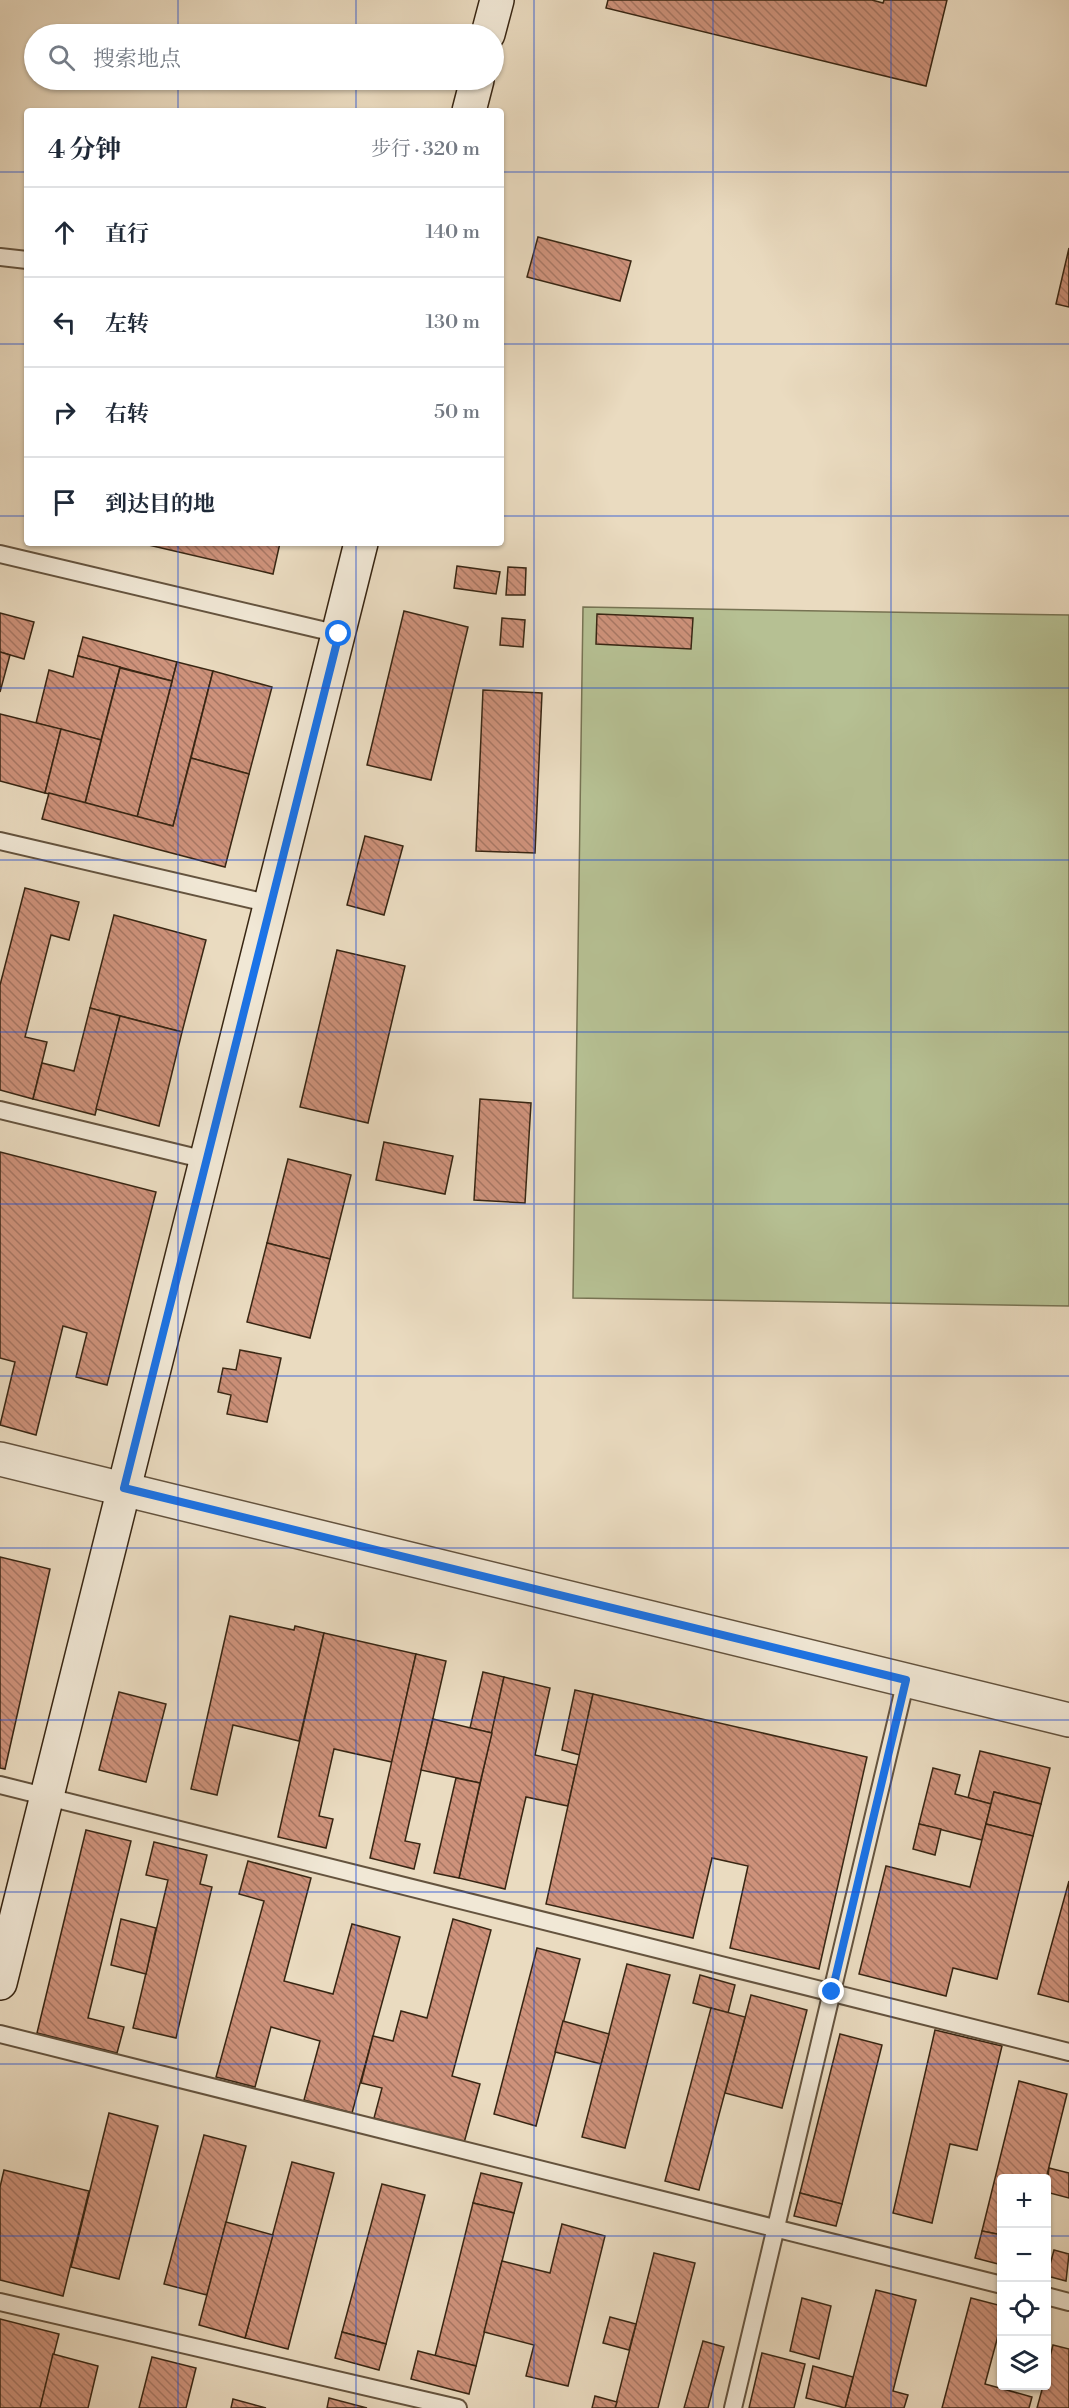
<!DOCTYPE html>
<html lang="zh">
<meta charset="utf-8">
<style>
:root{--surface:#fff;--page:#f2f2f3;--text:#1f2937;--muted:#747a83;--line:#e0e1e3}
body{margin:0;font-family:"Libre Bodoni","Noto Serif SC",serif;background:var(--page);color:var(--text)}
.controls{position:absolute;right:18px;bottom:18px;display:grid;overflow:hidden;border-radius:6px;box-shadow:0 2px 4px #0004}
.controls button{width:54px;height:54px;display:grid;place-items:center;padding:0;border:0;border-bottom:2px solid var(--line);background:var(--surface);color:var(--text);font:30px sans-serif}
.stop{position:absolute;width:18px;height:18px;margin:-14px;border:4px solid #1a73e8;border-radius:50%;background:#fff}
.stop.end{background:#1a73e8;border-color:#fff;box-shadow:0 2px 6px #0008}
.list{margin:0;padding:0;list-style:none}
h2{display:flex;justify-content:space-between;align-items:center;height:78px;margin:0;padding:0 24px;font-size:26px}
h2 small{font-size:20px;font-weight:400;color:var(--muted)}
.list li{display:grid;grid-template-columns:39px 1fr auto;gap:18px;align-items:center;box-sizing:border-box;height:90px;padding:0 24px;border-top:2px solid var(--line)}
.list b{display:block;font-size:22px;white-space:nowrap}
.list em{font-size:20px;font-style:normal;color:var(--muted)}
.icon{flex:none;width:33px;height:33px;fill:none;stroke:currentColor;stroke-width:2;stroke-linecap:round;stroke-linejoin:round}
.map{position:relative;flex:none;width:1069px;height:2408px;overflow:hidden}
.search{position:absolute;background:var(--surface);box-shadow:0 2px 4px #0004;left:24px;top:24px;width:480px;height:66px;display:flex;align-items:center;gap:15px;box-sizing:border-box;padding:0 21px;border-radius:33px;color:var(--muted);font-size:22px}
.panel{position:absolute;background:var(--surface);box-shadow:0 2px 4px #0004;left:24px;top:108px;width:480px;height:438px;border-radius:6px}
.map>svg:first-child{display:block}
</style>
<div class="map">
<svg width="1069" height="2408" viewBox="0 0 1069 2408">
<defs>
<pattern id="building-back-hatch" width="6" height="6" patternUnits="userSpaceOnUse" patternTransform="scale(1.5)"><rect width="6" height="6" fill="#ce927b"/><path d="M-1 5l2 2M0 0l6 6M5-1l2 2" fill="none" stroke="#a87764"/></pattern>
</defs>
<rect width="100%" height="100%" fill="#eadbc0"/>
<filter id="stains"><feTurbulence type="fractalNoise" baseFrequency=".00333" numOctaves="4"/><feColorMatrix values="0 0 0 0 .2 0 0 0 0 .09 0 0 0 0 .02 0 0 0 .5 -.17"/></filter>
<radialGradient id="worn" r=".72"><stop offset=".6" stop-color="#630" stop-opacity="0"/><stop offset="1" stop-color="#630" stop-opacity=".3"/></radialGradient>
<path fill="#b6c093" stroke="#777353" stroke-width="1.5" d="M583,607l486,8v691l-496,-8z"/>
<g fill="url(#building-back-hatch)" stroke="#382613" stroke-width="1.5">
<path d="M608,0h264l11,3 1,-3h63l-21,86 -320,-78z"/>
<path d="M538,237l93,24 -11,40 -93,-24z"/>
<path d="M1069,248v59l-13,-3z"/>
<path d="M140,543h140l-7,31z"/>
<path d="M457,566l43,6 -4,22 -42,-6z"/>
<path d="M508,567l18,1 -1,27h-19z"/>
<path d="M404,611l64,16 -37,153 -64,-15z"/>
<path d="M0,613l34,9 -10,37 -24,-7z"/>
<path d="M597,614l96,4 -2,31 -95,-5z"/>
<path d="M502,618l23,2 -2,27 -23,-2z"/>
<path d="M83,637l94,25 -5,19 -94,-25z"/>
<path d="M0,652l10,3 -10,37z"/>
<path d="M78,656l42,11 -19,73 -65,-17 13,-53 24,7z"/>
<path d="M177,662l36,9 -40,155 -36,-9z"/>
<path d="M120,668l52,13 -35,136 -52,-14z"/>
<path d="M213,671l59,16 -23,87 -58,-16z"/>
<path d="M483,690l59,3 -7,160 -59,-2z"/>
<path d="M0,714l61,15 -16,64 -45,-12z"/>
<path d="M61,729l40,11 -16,63 -40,-10z"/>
<path d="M191,758l58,16 -24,93 -183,-48 7,-26 124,33z"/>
<path d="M365,836l38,10 -19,69 -37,-10z"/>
<path d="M25,888l54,14 -10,38 -18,-5 -26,102 22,5 -14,57 -33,-9v-105z"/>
<path d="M114,915l92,25 -24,92 -92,-24z"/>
<path d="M337,950l68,16 -37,157 -68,-16z"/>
<path d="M90,1008l30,8 -25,99 -62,-16 9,-36 32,8z"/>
<path d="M120,1016l62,16 -23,94 -63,-17z"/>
<path d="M480,1099l51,4 -6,100 -51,-3z"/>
<path d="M384,1142l69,14 -8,38 -69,-14z"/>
<path d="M0,1152l156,40 -49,193 -31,-8 11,-44 -24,-7 -27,109 -36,-10 15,-63 -15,-4z"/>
<path d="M288,1159l63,16 -21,84 -63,-16z"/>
<path d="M267,1243l63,16 -20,79 -63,-16z"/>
<path d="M240,1350l41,8 -14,64 -40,-8 4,-19 -13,-3 5,-24 13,2z"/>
<path d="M0,1557l50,12 -45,200 -5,-1z"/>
<path d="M230,1616l64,14 1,-4 29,7 -25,108 -66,-16 -16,70 -26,-6z"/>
<path d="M324,1633l92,21 -24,108 -58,-13 -15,67 14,3 -7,29 -48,-11z"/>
<path d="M416,1654l30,7 -41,180 15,3 -6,25 -44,-11z"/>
<path d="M483,1672l21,5 -12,56 -22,-5z"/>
<path d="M504,1677l46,11 -15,67 42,10 -9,41 -42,-9 -21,92 -46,-11z"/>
<path d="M575,1690l18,4 -13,61 -18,-5z"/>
<path d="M119,1692l47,12 -20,78 -47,-12z"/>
<path d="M593,1694l274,63 -48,212 -89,-21 18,-82 -36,-8 -19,80 -147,-34z"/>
<path d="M433,1719l59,14 -12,50 -59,-13z"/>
<path d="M980,1751l70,17 -9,36 -47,-12 -3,12 -23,-6z"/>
<path d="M933,1768l27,7 -5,19 36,10 -9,36 -63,-16z"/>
<path d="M456,1778l24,5 -21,95 -25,-5z"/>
<path d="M994,1792l47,12 -8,32 -47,-12z"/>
<path d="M919,1824l22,5 -6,26 -22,-6z"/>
<path d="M986,1824l47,12 -36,143 -44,-11 -7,28 -87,-22 27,-108 84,21z"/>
<path d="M86,1830l45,11 -43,177 36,9 -7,26 -80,-20z"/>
<path d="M154,1842l53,13 -7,29 12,3 -36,151 -43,-10 35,-148 -22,-5z"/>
<path d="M248,1861l63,17 -27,103 49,13 19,-70 48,13 -48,176 -48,-13 16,-59 -49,-14 -16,60 -39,-10 48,-176 -25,-7z"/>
<path d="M1069,1881v121l-31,-8z"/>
<path d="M121,1919l35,9 -10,46 -35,-9z"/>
<path d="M453,1919l38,11 -39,146 28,8 -16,59 -90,-25 8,-30 -21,-5 12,-47 20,5 8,-30 26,7z"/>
<path d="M537,1948l43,11 -44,167 -42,-12z"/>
<path d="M627,1964l43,11 -45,173 -43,-11z"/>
<path d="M700,1975l35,10 -7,28 -35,-10z"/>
<path d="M751,1995l56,15 -25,98 -57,-15z"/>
<path d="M711,2008l34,9 -46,173 -34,-9z"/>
<path d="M563,2021l46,13 -8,30 -46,-12z"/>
<path d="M935,2030l67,16 -25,104 -27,-6 -18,79 -39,-10z"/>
<path d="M840,2034l42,11 -40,159 -42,-11z"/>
<path d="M1019,2081l48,13 -21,85 -44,-1v57l-20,-4z"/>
<path d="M109,2113l49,13 -39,153 -48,-12z"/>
<path d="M204,2135l42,11 -39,149 -43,-11z"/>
<path d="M292,2162l42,11 -46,176 -43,-11z"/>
<path d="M1049,2168l20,5v25l-23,-6z"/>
<path d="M4,2170l85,21 -26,105 -63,-16v-93z"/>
<path d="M481,2173l41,10 -8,30 -41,-10z"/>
<path d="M382,2184l43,11 -39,149 -44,-12z"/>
<path d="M800,2193l42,11 -6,22 -42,-10z"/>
<path d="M473,2203l41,10 -38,153 -41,-10z"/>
<path d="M226,2222l47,13 -28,103 -46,-13z"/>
<path d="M562,2224l43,12 -37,150 -42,-10 8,-31 -50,-13 18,-71 48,12z"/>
<path d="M982,2231l20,4v30l-27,-7z"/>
<path d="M1054,2250l15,4 -3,27 -19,-5z"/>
<path d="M654,2253l41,10 -37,145h-43z"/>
<path d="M876,2290l40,10 -23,91 15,4 -4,13h-59z"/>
<path d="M802,2298l29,8 -12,53 -29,-8z"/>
<path d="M971,2298l31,8v15l-17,63 47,13 -3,11h-87z"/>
<path d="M610,2317l26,7 -7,26 -26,-7z"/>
<path d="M0,2319l59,15 -19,74h-40z"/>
<path d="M342,2332l44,12 -7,26 -44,-12z"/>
<path d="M703,2341l21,6 -16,61h-24z"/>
<path d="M1053,2345l16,4v59h-32l6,-22h3v-14z"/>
<path d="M418,2351l58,15 -7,28 -58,-15z"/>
<path d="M762,2353l43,11 -11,44h-45z"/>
<path d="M53,2354l45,12 -10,42h-48z"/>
<path d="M152,2357l44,11 -10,40h-47z"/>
<path d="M813,2366l40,11 -8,31 -39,-10z"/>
<path d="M595,2396l22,6 -2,6h-23z"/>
<path d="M329,2398l38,10h-40z"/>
<path d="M233,2399l33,9h-35z"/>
</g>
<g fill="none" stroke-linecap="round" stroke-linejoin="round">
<g stroke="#64533e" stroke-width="20">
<g id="lane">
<path d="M0,257l27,3"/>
<path d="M0,554l339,80"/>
<path d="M0,841l271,63"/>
<path d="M0,1110l206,50"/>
<path d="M0,1785l1069,267"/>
<path d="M0,2034l1002,251"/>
<path d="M1046,2296l23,6"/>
<path d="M0,2302l458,106"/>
<path d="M733,2408l173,-728"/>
</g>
</g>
<g stroke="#64533e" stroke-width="36">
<path id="street" d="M0,1459l1069,261"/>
</g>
<g stroke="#382613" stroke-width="36">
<g id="secondary">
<path d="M488,34l9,-34"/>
<path d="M469,111l8,-31"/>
<path d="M0,1983l361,-1440"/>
</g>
</g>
<use href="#lane" stroke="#f1e8d6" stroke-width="16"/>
<use href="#street" stroke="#f1e8d6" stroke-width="33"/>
<use href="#secondary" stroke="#f1e8d6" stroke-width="33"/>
</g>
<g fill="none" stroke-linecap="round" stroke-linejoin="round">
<path stroke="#1a73e8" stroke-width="8" d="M339,634l-215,854 782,192 -74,312"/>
</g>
<path fill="none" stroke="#1d4ed8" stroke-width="1.5" stroke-opacity="0.55" d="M178,0v34M356,0v34M534,0v2408M713,0v2408M891,0v2408M178,80v31M356,80v31M0,172h27M501,172h568M0,344h27M501,344h568M0,516h27M501,516h568M178,543v1865M356,543v1865M0,688h1069M0,860h1069M0,1032h1069M0,1204h1069M0,1376h1069M0,1548h1069M0,1720h1069M0,1892h1069M0,2064h1069M0,2236h1002M1046,2236h23"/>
<rect width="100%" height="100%" filter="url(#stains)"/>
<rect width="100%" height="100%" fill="url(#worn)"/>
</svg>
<div class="controls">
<button>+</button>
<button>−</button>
<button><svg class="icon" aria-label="locate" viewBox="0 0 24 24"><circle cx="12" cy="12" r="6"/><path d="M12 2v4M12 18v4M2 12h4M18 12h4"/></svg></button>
<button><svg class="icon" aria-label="layers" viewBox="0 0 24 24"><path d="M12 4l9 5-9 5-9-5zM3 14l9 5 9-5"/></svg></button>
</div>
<div class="stop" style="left:339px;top:634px"></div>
<div class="stop end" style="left:832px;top:1992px"></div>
<div class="search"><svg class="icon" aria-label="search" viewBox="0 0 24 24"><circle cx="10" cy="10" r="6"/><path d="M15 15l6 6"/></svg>搜索地点</div>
<section class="panel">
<h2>4 分钟<small>步行 · 320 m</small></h2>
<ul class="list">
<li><svg class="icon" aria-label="ahead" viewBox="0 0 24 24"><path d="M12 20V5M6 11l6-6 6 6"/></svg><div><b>直行</b></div><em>140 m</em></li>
<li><svg class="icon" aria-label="left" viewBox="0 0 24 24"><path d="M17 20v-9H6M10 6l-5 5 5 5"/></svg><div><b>左转</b></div><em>130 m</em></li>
<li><svg class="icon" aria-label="right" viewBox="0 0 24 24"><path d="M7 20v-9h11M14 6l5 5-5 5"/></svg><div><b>右转</b></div><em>50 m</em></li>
<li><svg class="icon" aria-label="arrive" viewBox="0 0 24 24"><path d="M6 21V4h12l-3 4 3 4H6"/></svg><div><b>到达目的地</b></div></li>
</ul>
</section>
</div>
